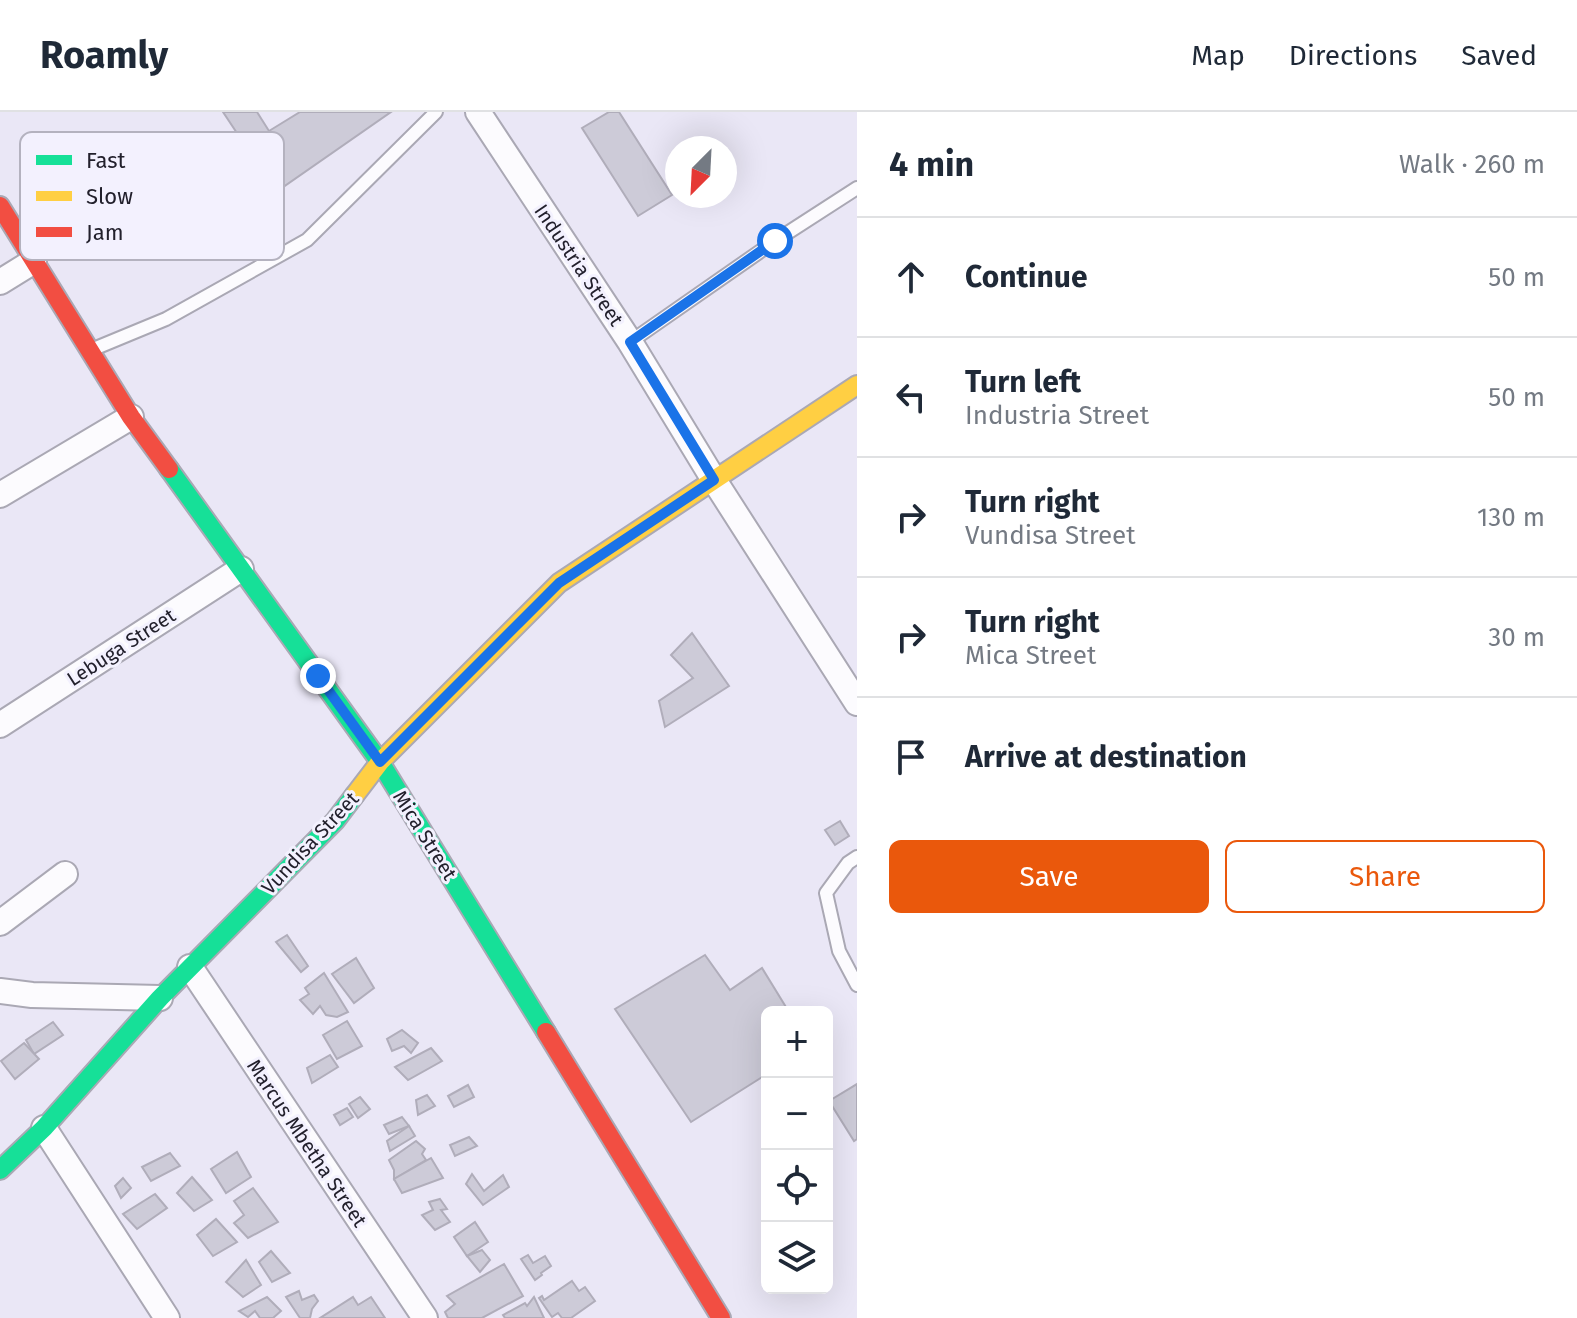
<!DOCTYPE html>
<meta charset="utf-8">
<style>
:root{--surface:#fff;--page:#f2f2f3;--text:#1f2937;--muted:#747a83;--line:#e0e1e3;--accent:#ea580c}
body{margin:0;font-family:"Fira Sans",sans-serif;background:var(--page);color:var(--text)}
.controls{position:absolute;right:24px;bottom:24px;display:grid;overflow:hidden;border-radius:12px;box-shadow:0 8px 32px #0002}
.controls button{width:72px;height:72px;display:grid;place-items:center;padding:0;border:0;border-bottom:2px solid var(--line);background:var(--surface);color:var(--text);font:40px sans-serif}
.compass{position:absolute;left:665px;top:24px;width:72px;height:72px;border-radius:50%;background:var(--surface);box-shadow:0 8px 32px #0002;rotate:204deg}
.stop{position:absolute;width:24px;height:24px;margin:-18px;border:6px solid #1a73e8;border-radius:50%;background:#fff}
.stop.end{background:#1a73e8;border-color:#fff;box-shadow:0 2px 8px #0008}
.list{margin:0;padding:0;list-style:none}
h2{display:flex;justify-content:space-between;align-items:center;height:104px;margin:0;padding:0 32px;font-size:34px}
h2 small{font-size:26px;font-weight:400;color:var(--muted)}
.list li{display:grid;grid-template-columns:52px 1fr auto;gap:24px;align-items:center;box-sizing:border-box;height:120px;padding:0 32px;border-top:2px solid var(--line)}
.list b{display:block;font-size:30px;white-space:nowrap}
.list p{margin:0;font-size:26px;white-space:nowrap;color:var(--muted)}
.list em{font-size:26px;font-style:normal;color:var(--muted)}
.actions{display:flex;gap:16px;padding:24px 32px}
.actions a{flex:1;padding:18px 0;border:2px solid var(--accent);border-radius:12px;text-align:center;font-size:28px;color:var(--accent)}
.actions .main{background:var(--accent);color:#fff}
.icon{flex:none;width:44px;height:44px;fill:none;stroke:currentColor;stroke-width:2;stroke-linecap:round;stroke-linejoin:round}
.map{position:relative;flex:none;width:857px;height:1206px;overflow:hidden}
header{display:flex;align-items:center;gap:48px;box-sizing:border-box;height:112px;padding:0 40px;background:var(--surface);border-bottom:2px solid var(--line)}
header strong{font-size:38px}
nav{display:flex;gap:44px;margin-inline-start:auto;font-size:28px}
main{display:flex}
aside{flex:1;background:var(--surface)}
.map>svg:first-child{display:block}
</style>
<header>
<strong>Roamly</strong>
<nav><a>Map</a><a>Directions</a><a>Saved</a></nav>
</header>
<main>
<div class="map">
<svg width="857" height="1206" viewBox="0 0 857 1206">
<rect width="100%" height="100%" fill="#eae7f6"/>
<g fill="#cdcbd8" stroke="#b0adba" stroke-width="2">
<path d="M223,0h34l12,19 31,-19h91l-115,80z"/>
<path d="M609,0h10l53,83 -34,21 -56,-88z"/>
<path d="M692,521l37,53 -64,41 -6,-26 34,-23 -22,-23z"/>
<path d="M840,709l9,15 -14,9 -10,-15z"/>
<path d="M287,823l21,31 -7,6 -25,-30z"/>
<path d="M705,843l25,35 32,-22 27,44h-22v62l-76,48 -76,-113z"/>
<path d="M356,846l18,30 -20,15 -22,-29z"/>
<path d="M324,861l24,39 -11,5 -11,-2 -6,-9 -7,8 -13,-14 9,-6 -4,-6z"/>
<path d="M347,909l15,25 -25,13 -14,-24z"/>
<path d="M53,910l10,13 -29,19 -8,-14z"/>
<path d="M402,918l16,13 -7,10 -7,-7 -12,5 -5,-12z"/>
<path d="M24,931l15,16 -24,20 -14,-18z"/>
<path d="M431,936l11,13 -34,19 -13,-13z"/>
<path d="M330,943l8,12 -26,16 -5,-15z"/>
<path d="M857,972v55l-3,2 -25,-40z"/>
<path d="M468,973l6,12 -20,10 -6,-11z"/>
<path d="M427,983l8,11 -17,9 -2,-15z"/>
<path d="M360,985l10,12 -12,9 -9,-14z"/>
<path d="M347,996l6,9 -13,8 -6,-10z"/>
<path d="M402,1005l7,9 -20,8 -5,-9z"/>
<path d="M409,1014l6,10 -25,15 -3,-10z"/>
<path d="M469,1025l8,9 -22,10 -5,-11z"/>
<path d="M416,1029l9,8 -3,5 4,6 -32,19v-9l-5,-10z"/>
<path d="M237,1040l14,25 -25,16 -15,-24z"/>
<path d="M170,1041l10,13 -29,15 -9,-14z"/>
<path d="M431,1046l12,20 -41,15 -8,-14z"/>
<path d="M472,1062l12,17 19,-16 6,12 -26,18 -17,-21z"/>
<path d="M192,1065l20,23 -18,11 -17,-18z"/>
<path d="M123,1066l8,10 -10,10 -6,-12z"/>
<path d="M253,1076l25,34 -30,16 -14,-15 10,-8 -10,-14z"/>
<path d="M155,1082l12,14 -30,21 -14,-15z"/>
<path d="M440,1087l7,10 -6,1 9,12 -15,8 -13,-15 11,-5 -4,-8z"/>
<path d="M216,1107l21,23 -24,14 -16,-21z"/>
<path d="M475,1110l13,20 -21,14 -13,-19z"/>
<path d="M482,1138l8,10 -10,12 -13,-16z"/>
<path d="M271,1139l19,22 -18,9 -13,-20z"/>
<path d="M528,1143l5,8 12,-7 6,10 -10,7 1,2 -7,5 -14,-21z"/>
<path d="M246,1148l15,25 -18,12 -17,-15z"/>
<path d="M504,1152l19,32 -41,22h-34l-3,-6 10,-8 -8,-8z"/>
<path d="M572,1169l7,10 6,-4 10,14 -24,17h-9l-4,-5 -6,4 -13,-19 3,-2 2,4z"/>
<path d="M299,1179l3,9 12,-5 4,6 -6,8 -2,9h-10l-14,-21z"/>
<path d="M267,1185l14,14 -8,7h-13l-5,-7 -7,6 -9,-6z"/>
<path d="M353,1185l5,8 13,-8 14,21h-65z"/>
<path d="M534,1185l10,21h-39l-2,-3 22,-12 2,3z"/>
</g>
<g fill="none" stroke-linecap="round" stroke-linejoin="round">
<g stroke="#aaa8b4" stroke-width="16">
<g id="lane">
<path d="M630,230l145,-101 82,-53"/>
<path d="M91,238l75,-31 141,-79 129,-128"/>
<path d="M857,745l-9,6 -22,30 13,58 18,34"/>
</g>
</g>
<g stroke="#aaa8b4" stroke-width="28">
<g id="street">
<path d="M478,0l152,230 84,138 143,223"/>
<path d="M0,170l34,-21"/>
<path d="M0,383l131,-78"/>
<path d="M0,613l241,-156"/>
<path d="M0,811l65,-49"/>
<path d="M190,855l235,351"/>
<path d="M0,879l32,4 128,3"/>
<path d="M44,1016l123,190"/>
</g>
</g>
<g stroke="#aaa8b4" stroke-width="22">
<g id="fast">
<path d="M169,357l211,293 166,270"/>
<path d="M0,1058l44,-42 116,-130 175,-177 19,-25"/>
</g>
</g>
<g stroke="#aaa8b4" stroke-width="22">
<path id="slow" d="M354,684l26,-34 179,-179 298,-198"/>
</g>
<g stroke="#aaa8b4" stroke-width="22">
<g id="jam">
<path d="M0,94l131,211 38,52"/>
<path d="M546,920l175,286"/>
</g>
</g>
<use href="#lane" stroke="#fcfbfe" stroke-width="12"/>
<use href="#street" stroke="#fcfbfe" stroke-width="24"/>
<use href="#fast" stroke="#16e098" stroke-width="18"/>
<use href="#slow" stroke="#ffcf43" stroke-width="18"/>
<use href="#jam" stroke="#f24e42" stroke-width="18"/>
</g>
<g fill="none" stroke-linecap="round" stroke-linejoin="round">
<path stroke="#1a73e8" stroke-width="10" d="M318,564l62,86 179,-179 155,-103 -84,-138 145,-101"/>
</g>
<g text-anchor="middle" stroke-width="6" stroke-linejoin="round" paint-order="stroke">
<g font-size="20" fill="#22202c" stroke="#f3f1fe">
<text transform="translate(579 153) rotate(56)" y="7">Industria Street</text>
<text transform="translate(121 535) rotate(-33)" y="7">Lebuga Street</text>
<text transform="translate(425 723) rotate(58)" y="7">Mica Street</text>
<text transform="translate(310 731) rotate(-47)" y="7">Vundisa Street</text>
<text transform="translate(307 1031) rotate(56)" y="7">Marcus Mbetha Street</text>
</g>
</g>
<rect x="20" y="20" width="264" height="128" rx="12" fill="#f3f1fe" stroke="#b4b2bf" stroke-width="2"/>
<rect x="36" y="43" width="36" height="10" fill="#16e098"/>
<rect x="36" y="79" width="36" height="10" fill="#ffcf43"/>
<rect x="36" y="115" width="36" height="10" fill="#f24e42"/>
<g font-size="22" fill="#22202c">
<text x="86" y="56">Fast</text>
<text x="86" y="92">Slow</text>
<text x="86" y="128">Jam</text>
</g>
</svg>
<div class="controls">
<button>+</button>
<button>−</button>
<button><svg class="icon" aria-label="locate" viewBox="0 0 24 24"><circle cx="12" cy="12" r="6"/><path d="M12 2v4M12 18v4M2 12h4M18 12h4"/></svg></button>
<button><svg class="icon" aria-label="layers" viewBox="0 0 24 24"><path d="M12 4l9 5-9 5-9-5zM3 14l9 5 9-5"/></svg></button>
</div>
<svg class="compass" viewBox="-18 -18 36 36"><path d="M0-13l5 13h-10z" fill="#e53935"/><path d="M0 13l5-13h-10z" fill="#747a83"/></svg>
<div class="stop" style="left:775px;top:129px"></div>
<div class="stop end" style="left:318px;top:564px"></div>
</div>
<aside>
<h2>4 min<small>Walk · 260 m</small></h2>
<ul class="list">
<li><svg class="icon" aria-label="ahead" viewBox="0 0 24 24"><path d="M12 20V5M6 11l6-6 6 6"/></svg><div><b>Continue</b></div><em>50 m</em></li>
<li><svg class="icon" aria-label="left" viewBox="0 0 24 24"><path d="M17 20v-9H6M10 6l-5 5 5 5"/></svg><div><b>Turn left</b><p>Industria Street</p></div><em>50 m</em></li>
<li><svg class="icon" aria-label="right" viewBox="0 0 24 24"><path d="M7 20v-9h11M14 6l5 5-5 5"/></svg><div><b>Turn right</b><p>Vundisa Street</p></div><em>130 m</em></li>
<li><svg class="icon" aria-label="right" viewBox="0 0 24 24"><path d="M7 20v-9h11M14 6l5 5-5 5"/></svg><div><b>Turn right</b><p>Mica Street</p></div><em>30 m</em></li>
<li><svg class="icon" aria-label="arrive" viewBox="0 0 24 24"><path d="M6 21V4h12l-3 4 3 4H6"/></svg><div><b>Arrive at destination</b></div></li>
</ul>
<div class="actions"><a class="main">Save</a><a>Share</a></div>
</aside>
</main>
